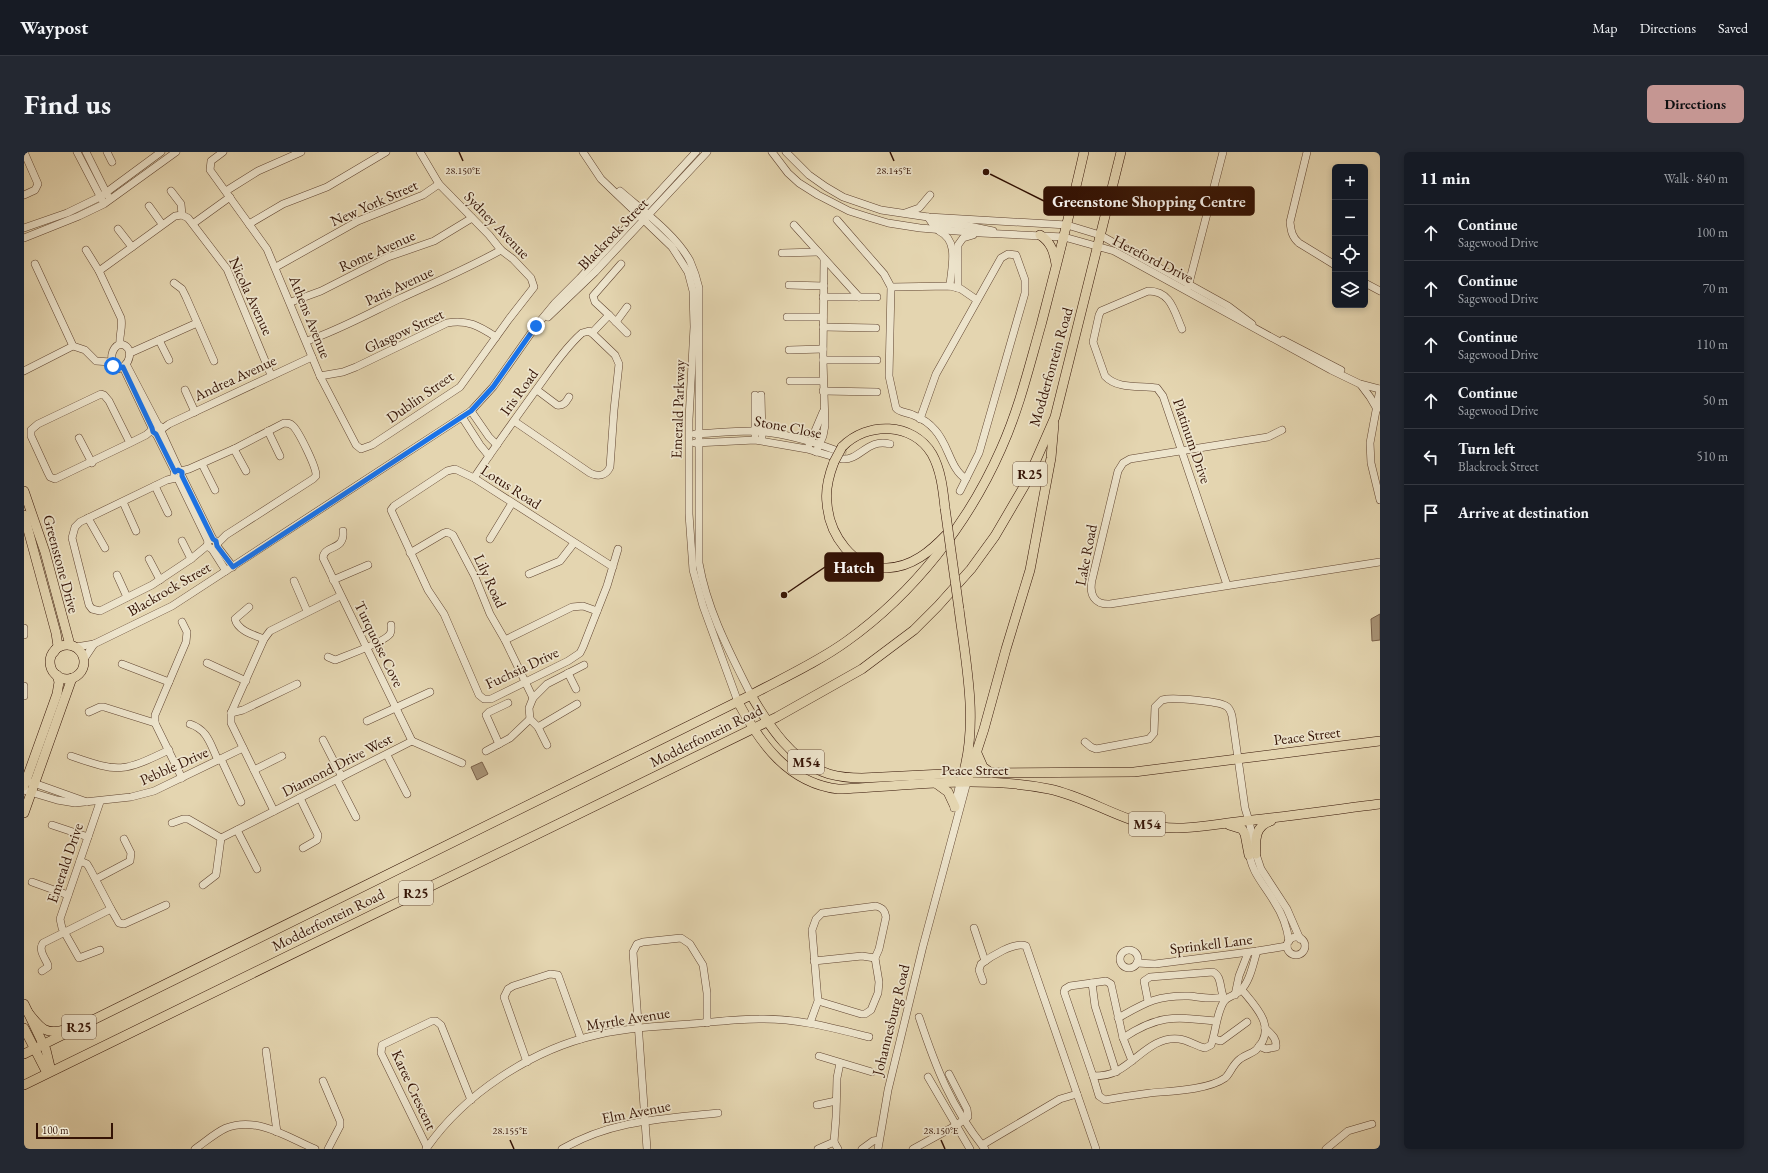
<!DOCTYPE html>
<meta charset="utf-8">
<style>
:root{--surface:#171b24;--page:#242831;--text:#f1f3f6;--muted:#9ea1a6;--line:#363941;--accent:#c59692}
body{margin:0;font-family:"EB Garamond",serif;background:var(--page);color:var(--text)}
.controls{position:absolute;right:12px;top:12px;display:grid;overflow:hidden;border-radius:6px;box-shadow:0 2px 6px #0003}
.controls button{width:36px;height:36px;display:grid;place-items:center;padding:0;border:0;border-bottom:1px solid var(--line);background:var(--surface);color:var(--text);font:20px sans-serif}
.scale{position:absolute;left:12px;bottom:10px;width:77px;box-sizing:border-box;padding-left:4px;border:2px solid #341305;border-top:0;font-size:11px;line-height:14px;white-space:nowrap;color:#341305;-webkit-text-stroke:3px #ede4cc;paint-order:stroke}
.stop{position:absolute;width:12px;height:12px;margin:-9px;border:3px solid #1a73e8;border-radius:50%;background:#fff}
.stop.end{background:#1a73e8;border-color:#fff;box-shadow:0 1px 4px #0008}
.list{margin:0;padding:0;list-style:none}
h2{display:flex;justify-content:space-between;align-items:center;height:52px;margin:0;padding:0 16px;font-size:17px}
h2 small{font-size:13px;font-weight:400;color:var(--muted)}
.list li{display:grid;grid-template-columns:26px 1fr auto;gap:12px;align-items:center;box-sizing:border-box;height:56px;padding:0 16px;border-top:1px solid var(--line)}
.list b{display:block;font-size:15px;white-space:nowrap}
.list p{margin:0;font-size:13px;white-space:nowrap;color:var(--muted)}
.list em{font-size:13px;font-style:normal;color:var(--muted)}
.icon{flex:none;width:22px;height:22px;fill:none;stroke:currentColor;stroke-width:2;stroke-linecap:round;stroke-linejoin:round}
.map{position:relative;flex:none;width:1356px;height:997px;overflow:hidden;border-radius:6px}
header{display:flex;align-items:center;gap:24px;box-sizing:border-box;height:56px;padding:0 20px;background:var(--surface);border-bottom:1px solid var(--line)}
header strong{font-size:19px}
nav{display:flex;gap:22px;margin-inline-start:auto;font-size:14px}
.intro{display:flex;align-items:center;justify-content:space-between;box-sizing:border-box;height:96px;padding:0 24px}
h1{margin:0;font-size:28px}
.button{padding:10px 18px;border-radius:6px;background:var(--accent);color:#111;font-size:14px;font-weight:700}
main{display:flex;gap:24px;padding:0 24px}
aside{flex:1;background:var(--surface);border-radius:6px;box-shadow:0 2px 6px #0003}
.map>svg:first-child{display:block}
</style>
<header>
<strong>Waypost</strong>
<nav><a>Map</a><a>Directions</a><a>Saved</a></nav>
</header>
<div class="intro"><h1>Find us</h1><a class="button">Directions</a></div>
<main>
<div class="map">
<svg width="1356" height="997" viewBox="0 0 1356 997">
<rect width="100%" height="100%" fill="#e4d5b0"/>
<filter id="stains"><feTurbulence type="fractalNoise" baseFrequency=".005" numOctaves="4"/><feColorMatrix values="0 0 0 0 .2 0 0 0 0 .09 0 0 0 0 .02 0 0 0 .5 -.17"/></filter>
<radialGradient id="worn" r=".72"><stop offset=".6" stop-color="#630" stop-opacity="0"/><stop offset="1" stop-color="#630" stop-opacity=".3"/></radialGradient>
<g fill="#a89376" stroke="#7a6049">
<path d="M1356,462v26l-8,1 -1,-22z"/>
<path d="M458,610l6,12 -11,6 -6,-13z"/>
</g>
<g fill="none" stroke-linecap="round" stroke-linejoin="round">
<path stroke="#c1ae8e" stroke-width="7" stroke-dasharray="7 3.5" stroke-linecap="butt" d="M811,298l11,4"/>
<g stroke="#604430" stroke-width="8">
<g id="minor">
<path d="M53,0l25,48"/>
<path d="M62,0l22,44"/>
<path d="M83,0l5,10"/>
<path d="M199,0l-12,9 -1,9 57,79 53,127 36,69 5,4 11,-4 88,-58 49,-68 25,-32 -3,-9 -18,-19 -12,-9 -12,-15 -50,-51 -19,-32"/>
<path d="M559,0l18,27 71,68 16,25 5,19 1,36 -5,92v95l4,56 10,36 35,96"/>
<path d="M748,0l16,21 11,10 19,12 31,16 19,6 20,6 32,5 61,5 83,4 50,14 217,119 29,14 20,5"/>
<path d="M762,0l23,23 17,12 17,10 38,13 47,7 139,8 33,10 128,71 24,18"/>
<path d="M1283,0l-17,70c1,9 2,15 9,21l36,22"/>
<path d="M147,39l10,13 1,11"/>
<path d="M202,39l32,-20 43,-19"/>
<path d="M596,39c23,20 56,44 70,70 4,9 7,18 9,27v275c8,47 31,90 52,132"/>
<path d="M0,43l11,-5 3,-6 -14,-32"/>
<path d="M125,54l13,18"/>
<path d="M881,61l14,-5 11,-13"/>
<path d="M904,65l4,6 32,2 29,6"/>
<path d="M813,68l47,54 7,13 -2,89 7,32c4,5 11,4 17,7 8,3 17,9 22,15 14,15 15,39 31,49"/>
<path d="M170,71l36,-26"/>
<path d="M225,72l34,-20 44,-17 59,-35"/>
<path d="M770,73l65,72"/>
<path d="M0,76l43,-15 33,-16 61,-45"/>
<path d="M94,77l14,18"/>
<path d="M915,79c21,10 12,37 11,55"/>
<path d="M0,86l55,-22 25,-12 72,-52"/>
<path d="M62,98l13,21 22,47c2,9 -2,17 -1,26"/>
<path d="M758,101l36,-1"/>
<path d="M11,112l38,82 12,4 11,11 15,1"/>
<path d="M252,115l82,-46 65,-26 16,-11"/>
<path d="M75,119l76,-55 7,-1 6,3 39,51 44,106"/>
<path d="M150,131l8,6 4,8 28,64"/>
<path d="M1341,131l15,8"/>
<path d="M765,133l35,1"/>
<path d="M867,135l59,-1 11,3 16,11"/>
<path d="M1164,135l35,-135"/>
<path d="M934,136v-43l5,-7 10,-3"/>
<path d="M799,145h54"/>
<path d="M267,150l30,-11 67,-34 46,-16 38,-23"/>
<path d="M585,163l18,18"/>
<path d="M524,165l47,-45 112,-120"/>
<path d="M763,165h36"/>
<path d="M592,170l11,-15"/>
<path d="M799,175l53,1"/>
<path d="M1158,177c-8,-18 -11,-38 -34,-38l-47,20 -2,4 -6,27 12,34c13,14 36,9 52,12l6,8 64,189"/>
<path d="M568,181l17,-18 -14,-13 -2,-6 28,-32"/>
<path d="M135,188l10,20"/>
<path d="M1259,188l58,30"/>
<path d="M283,189c32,-11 61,-27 92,-42 34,-16 68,-30 102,-49"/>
<path d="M96,192c16,2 10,24 -3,25 -9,-7 -6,-21 3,-25z"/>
<path d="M765,198l34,-1"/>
<path d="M106,201l67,-30"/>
<path d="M799,208h54"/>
<path d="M102,212l32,61 3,2v4l-5,3 -3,-2 -1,-4 6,-3"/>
<path d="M99,215l29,61"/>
<path d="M0,219l49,-25"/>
<path d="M296,224l23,-4 13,-5 91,-44c20,-4 32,3 49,14"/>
<path d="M766,229h33"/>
<path d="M1337,233l9,12 7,12"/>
<path d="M1356,237l-10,54 1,20 9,37"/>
<path d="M161,238l10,22"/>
<path d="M513,238l20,15c7,1 9,-3 12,-8"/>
<path d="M799,239l54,1"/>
<path d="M737,243l1,42"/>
<path d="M447,259l18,26 8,8"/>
<path d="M438,265l18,28 9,11"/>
<path d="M896,267l16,-45 65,-116 7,-4 8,1 9,25v13l-46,160 -19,38"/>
<path d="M138,277l7,-5 143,-67"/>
<path d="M1258,278l-14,7 -138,22 -7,4 -5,8 -26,109c-3,14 2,25 18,24l270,-42"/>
<path d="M137,279l18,39 3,2 -1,5 -3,2 -4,-2v-4l2,-3h3"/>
<path d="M244,279l12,25"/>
<path d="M132,282l19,38"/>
<path d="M671,282c19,-1 37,-3 56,-3 28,1 57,9 84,19"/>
<path d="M731,283v-40"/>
<path d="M55,286l13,25"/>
<path d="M106,291l-21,-42 -5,-6 -3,-1 -63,30 -7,6v6l17,37 2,4 5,2 75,-36 16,-8 6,-5"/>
<path d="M671,291l60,-3 52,9 24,7"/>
<path d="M785,293l14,-33"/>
<path d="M210,297l12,22"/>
<path d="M792,300l7,-16 2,-11 -2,-65 1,-101"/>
<path d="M818,307c18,2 25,-21 48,-15"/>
<path d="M178,312l13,26"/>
<path d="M157,319l8,-2 45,-20 50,-26c4,0 6,0 9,3 6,6 24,42 23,50l-3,3 -87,56 -9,9"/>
<path d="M158,324l31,63"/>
<path d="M152,326l-9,2 -87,42 -5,5 -3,11 17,67 3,4 8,2 52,-26 39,-26 17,-14"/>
<path d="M450,326c20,-30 41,-59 62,-88 14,-19 28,-41 46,-57l7,-2 3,2 23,22 4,9 -5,46 -4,57c-4,9 -12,10 -20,6l-76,-52"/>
<path d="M154,327l30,62"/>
<path d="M131,334l13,27"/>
<path d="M99,350l13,29"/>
<path d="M64,366l17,30"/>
<path d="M319,379c2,21 -19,13 -20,27l89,183"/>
<path d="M466,387l22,-36"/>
<circle cx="188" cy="392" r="4.5"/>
<path d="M158,389l9,18"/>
<path d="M193,394l16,21"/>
<path d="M188,397l14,22"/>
<path d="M386,401l34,-20 3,-1 6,3 22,42 15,37 15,26 28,58 -4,10 1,11 8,8 9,18"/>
<path d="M125,407l11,21"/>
<path d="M589,415l-139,-89 -19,-9 -8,2 -53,35 -3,4 37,80 16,24 35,81 5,4h7l77,-38 12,-8 3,-6 24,-61 11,-37"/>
<path d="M505,422l31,-13 14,-18"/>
<path d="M93,423l10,22"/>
<path d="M309,428l35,-15"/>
<path d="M270,429l13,30"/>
<path d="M225,455l-14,12c3,12 19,16 29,20"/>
<path d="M158,470l5,10 -1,10 -31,73v8l27,55"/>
<path d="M0,476v7"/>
<path d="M481,488l67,-33 11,-1 14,5"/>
<path d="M52,495l18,-3 78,-38 299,-195 22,-24 43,-61 19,-23 25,-25 116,-126"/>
<path d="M304,505l7,3c10,-4 50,-18 55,-26 2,-3 1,-5 1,-9"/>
<path d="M60,507l10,-15"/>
<path d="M183,511l39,18"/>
<path d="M98,512l47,18"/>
<path d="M544,521l8,16"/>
<path d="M0,534v10"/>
<path d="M509,546l14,-14 37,-19"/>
<path d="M65,560l11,-5h4l51,16"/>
<path d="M207,561l12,-3 54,-26"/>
<path d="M343,569l63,-29"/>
<path d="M166,572c18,6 20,20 28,36"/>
<path d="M514,575l39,-23"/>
<path d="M299,588l19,37"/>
<path d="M388,589l50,22"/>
<path d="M1061,590l6,5 5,2 53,-10 5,-6 1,-26 7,-7 5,-1c10,-1 51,2 59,7 4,2 5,6 6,10l13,92 4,13 7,33 5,15 26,40 13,30"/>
<path d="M475,592l-13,-29 3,-3 19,-9"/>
<path d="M462,599l24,-13 20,-19"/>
<path d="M363,603l20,39"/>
<path d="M47,604c49,17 52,16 98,-6"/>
<path d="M197,607l20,43"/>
<path d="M230,618l28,-14"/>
<path d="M313,628l19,37"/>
<path d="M7,630l56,20"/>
<path d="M0,638l33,10 18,3 56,-6 23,-6 89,-43"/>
<path d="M276,646l18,37 -1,5 -14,8"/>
<path d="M930,656l6,-25"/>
<path d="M250,659l-43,-88v-10l33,-74 6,-8 70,-35"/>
<path d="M148,671l11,-4h5l33,19"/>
<path d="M28,673l36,12"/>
<path d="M213,678l20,39"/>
<path d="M197,686l191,-97"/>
<path d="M1225,699c2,22 16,34 26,52 8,12 12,24 14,38"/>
<path d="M72,727l34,-18 1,-8 -7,-14"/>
<path d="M8,730l36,13"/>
<path d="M179,733l13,-10 5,-37"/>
<path d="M87,757l8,14 5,1 42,-19"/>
<path d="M950,776l11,33"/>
<circle cx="1272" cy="794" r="9"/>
<path d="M76,798l-21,8 -17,-30 -2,-9 40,-117"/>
<circle cx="1105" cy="807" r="9"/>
<path d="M790,809l48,-5 13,2"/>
<path d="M1113,811l18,1 102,-13 30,-5"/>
<path d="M18,819l6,-4v-2c-3,-7 -10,-15 -5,-22l68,-34 -21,-40 -3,-5 -7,-3"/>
<path d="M959,829l-4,-11 2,-6c9,-7 34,-23 45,-18l70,203"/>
<path d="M1068,831l3,23 21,66"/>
<path d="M1211,843l4,-19 9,-23"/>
<path d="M1124,849l-4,-20 6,-4 63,-5c10,5 6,19 12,28"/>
<path d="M895,865c17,51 32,90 66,132"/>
<path d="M1094,866c27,-15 39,-23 71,-22 11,1 23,4 34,1"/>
<path d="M786,871l8,-22 -6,-71 4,-11 6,-6 54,-7c7,2 9,5 10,11l-7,32 -4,9 4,24 -1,11 -7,17 -6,4h-4l-43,-13"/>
<path d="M1099,886c36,-24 52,-21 93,-17"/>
<path d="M1190,886l3,2 4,1 26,-19"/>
<path d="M1235,894l7,3 10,-2c1,-9 -5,-13 -11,-19"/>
<path d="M242,899l11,81"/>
<path d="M795,904l53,16"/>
<path d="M1108,909l-9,-23 -12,-54 -5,-3 -36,5 -5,3 -1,3 29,84c9,0 17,-1 24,-5 21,-11 36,-35 62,-32 9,1 17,7 26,9l6,-3c5,-14 5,-29 12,-42 3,-7 12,-7 17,-12 10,-9 13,-27 17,-40"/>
<path d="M503,910l-23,-65 4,-8 5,-3 37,-12 8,1 23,64"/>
<path d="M1069,924l6,20 6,4c15,-3 30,-5 45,-7 21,-2 58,-3 75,-15 5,-4 7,-13 15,-19 5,-4 11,-5 16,-9 22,-22 0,-43 -14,-60"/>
<path d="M904,925l42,72"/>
<path d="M299,929l17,40v5l-12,23"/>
<path d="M793,953l19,-4"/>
<path d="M958,993l78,-46 17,-5"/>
<path d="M403,995l-46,-94 1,-8 50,-24h4l5,4 30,75"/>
<path d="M171,997c10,-7 20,-16 31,-21 31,-12 61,9 89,21"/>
<path d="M402,997c38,-55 105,-99 170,-114 31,-7 62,-9 94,-11 23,-2 46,-5 69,-5 38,-1 74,9 110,18"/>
<path d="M538,997c50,-29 99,-30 156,-36"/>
<path d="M623,997l-14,-197 4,-8 6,-2 38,-4 9,6 13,21 4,28v30"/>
<path d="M794,997l16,-7"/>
<path d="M814,997l-4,-7 2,-25 1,-39 3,-15"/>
<path d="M838,997l11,-8 6,-1"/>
<path d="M854,997l10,-59 35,-144 44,-164"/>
<path d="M889,997l42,-23 13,-9 -1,-8 -18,-35"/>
<path d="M1302,997l22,-18 24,-7"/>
</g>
</g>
<g stroke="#341305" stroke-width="10">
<g id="major">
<path d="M1016,83c11,7 14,17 16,29"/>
<path d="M818,295c25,-26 71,-25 90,7 9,16 11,36 13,54"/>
<path d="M810,310c-5,13 -9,27 -7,41 2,31 26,67 60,65 25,-1 44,-17 60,-34"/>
<path d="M0,339l21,61 25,93"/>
<path d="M0,363l32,118 2,13 -4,6"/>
<path d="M935,457c7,55 20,115 3,169"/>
<circle cx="43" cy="510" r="17"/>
<path d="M727,543c18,31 42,68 78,79 11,3 22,4 33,4l102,-5 170,-1 246,-31"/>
<path d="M714,550c22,41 50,81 100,87 70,-3 142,-14 211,0 39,8 72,33 112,38 24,3 50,-2 75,-5 48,-5 96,-12 144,-18"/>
<path d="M952,599l7,16 8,6"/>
<path d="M944,626l16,-49 22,-80 24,-79 21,-112 3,-34"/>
<path d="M913,632l11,8 7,15"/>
<path d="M0,634l33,-92 2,-12 -2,-7"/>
<path d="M0,661l48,-135"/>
<path d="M1205,673l13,4 3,5 4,21"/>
<path d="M1232,702c-1,-14 -1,-29 15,-33"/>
<path d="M0,852l22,46 5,21"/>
<path d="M3,859c13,17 18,25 40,18"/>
<path d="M0,876l23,45"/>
<path d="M0,902l727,-359c32,-17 67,-33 96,-54 67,-48 121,-117 154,-192 18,-40 28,-82 40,-124 15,-58 30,-115 43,-173"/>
<path d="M0,933l753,-368 85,-48 52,-39 24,-24 33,-37 24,-33 31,-53 29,-66 66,-265"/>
</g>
</g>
<use href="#minor" stroke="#ede4cc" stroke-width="7"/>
<use href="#major" stroke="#e4d5b0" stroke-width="9"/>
<g stroke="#341305" stroke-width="10" stroke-linecap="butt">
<g id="major-bridge">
<path d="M810,310l8,-15"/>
<path d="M921,356l14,101"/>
</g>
</g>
<use href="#major-bridge" stroke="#e4d5b0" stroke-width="9"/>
</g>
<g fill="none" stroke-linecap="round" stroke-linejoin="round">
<path stroke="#1a73e8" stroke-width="5" d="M89,214l3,3 7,-2 29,61 1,4 3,2 19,38 3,-2 4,2v4l31,63 3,2 1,5 16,21 238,-156 22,-24 43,-61"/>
</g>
<path fill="none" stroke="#341305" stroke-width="1.5" d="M435,0l4,9M866,0l4,9M486,988l4,9M917,988l4,9"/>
<g text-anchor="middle" stroke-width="3.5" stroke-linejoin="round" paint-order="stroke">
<g fill="#ede4cc" stroke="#6c5241" stroke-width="1">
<rect x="989" y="310" width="34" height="24" rx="3"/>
<rect x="764" y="598" width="36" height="24" rx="3"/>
<rect x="1105" y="660" width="36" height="24" rx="3"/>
<rect x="375" y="729" width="34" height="24" rx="3"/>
<rect x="38" y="863" width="34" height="24" rx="3"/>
</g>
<g font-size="14" font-weight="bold" fill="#341305">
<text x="1006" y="327">R25</text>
<text x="782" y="615">M54</text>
<text x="1123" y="677">M54</text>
<text x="392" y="746">R25</text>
<text x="55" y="880">R25</text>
</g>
<g font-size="15" fill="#341305" stroke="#ede4cc">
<text transform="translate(350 51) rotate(-24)" y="5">New York Street</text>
<text transform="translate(473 73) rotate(46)" y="5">Sydney Avenue</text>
<text transform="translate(589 82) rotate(-46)" y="5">Blackrock Street</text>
<text transform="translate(353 99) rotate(-24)" y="5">Rome Avenue</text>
<text transform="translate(1129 107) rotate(27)" y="5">Hereford Drive</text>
<text transform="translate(375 134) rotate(-25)" y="5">Paris Avenue</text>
<text transform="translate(227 144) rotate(65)" y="5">Nicola Avenue</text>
<text transform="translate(286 165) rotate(68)" y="5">Athens Avenue</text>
<text transform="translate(380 179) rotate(-25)" y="5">Glasgow Street</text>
<text transform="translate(1027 215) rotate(-74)" y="5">Modderfontein Road</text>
<text transform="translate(211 226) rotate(-25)" y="5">Andrea Avenue</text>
<text transform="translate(495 240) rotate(-54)" y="5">Iris Road</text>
<text transform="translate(396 245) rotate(-35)" y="5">Dublin Street</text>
<text transform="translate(654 257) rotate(-88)" y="5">Emerald Parkway</text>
<text transform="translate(764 275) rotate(11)" y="5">Stone Close</text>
<text transform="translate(1168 289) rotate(71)" y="5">Platinum Drive</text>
<text transform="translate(487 335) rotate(33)" y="5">Lotus Road</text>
<text transform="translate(1062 403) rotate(-79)" y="5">Lake Road</text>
<text transform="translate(37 412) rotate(75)" y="5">Greenstone Drive</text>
<text transform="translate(466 429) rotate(65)" y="5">Lily Road</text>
<text transform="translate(145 437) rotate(-30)" y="5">Blackrock Street</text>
<text transform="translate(355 492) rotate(64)" y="5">Turquoise Cove</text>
<text transform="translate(498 516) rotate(-25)" y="5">Fuchsia Drive</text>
<text transform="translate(682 584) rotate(-26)" y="5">Modderfontein Road</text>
<text transform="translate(1283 584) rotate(-7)" y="5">Peace Street</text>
<text transform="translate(313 613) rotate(-27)" y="5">Diamond Drive West</text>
<text transform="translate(150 614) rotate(-24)" y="5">Pebble Drive</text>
<text x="951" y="623">Peace Street</text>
<text transform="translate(41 711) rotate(-71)" y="5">Emerald Drive</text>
<text transform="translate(304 768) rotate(-26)" y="5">Modderfontein Road</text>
<text transform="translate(1187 792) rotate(-7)" y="5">Sprinkell Lane</text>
<text transform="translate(604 867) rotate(-9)" y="5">Myrtle Avenue</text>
<text transform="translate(867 868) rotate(-76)" y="5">Johannesburg Road</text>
<text transform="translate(390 938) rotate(65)" y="5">Karee Crescent</text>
<text transform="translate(612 960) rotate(-11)" y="5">Elm Avenue</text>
</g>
</g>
<g font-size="10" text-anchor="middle" fill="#341305" stroke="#ede4cc" stroke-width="3.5" stroke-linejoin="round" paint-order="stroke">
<text x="439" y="22">28.150°E</text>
<text x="870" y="22">28.145°E</text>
<text x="486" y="982">28.155°E</text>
<text x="917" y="982">28.150°E</text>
</g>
<path fill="none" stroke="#341305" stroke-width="1.5" d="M962 20L1020 49M760 443L801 415"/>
<g fill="#341305" stroke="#ede4cc" stroke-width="1.5">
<circle cx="962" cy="20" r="4"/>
<circle cx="760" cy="443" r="4"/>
</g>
<g fill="#341305" stroke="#341305" stroke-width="1.5">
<rect x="1020" y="35" width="210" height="28" rx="4"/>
<rect x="801" y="401" width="58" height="28" rx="4"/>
</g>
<g font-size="16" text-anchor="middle" font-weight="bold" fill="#fff">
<text x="1125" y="55">Greenstone Shopping Centre</text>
<text x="830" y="421">Hatch</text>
</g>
<rect width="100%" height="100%" filter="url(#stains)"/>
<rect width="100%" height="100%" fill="url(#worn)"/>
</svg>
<div class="controls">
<button>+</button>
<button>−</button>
<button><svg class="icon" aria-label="locate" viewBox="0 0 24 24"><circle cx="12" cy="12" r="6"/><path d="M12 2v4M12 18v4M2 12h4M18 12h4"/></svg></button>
<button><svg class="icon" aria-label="layers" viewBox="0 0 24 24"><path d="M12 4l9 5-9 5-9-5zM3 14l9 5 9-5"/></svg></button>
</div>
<div class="scale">100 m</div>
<div class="stop" style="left:89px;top:214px"></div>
<div class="stop end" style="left:512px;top:174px"></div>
</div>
<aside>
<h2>11 min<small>Walk · 840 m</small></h2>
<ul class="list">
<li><svg class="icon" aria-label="ahead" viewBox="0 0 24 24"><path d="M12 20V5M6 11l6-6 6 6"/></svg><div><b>Continue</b><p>Sagewood Drive</p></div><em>100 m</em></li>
<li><svg class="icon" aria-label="ahead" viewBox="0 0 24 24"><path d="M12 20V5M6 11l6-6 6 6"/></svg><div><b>Continue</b><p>Sagewood Drive</p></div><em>70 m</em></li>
<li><svg class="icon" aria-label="ahead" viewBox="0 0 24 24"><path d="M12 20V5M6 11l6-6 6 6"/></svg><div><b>Continue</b><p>Sagewood Drive</p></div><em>110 m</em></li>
<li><svg class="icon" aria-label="ahead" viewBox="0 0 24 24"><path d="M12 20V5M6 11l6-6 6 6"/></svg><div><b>Continue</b><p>Sagewood Drive</p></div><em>50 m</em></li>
<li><svg class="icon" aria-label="left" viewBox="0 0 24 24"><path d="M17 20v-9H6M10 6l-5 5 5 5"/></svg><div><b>Turn left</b><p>Blackrock Street</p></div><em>510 m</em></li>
<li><svg class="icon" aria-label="arrive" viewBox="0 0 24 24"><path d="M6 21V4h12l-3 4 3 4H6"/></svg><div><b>Arrive at destination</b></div></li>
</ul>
</aside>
</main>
